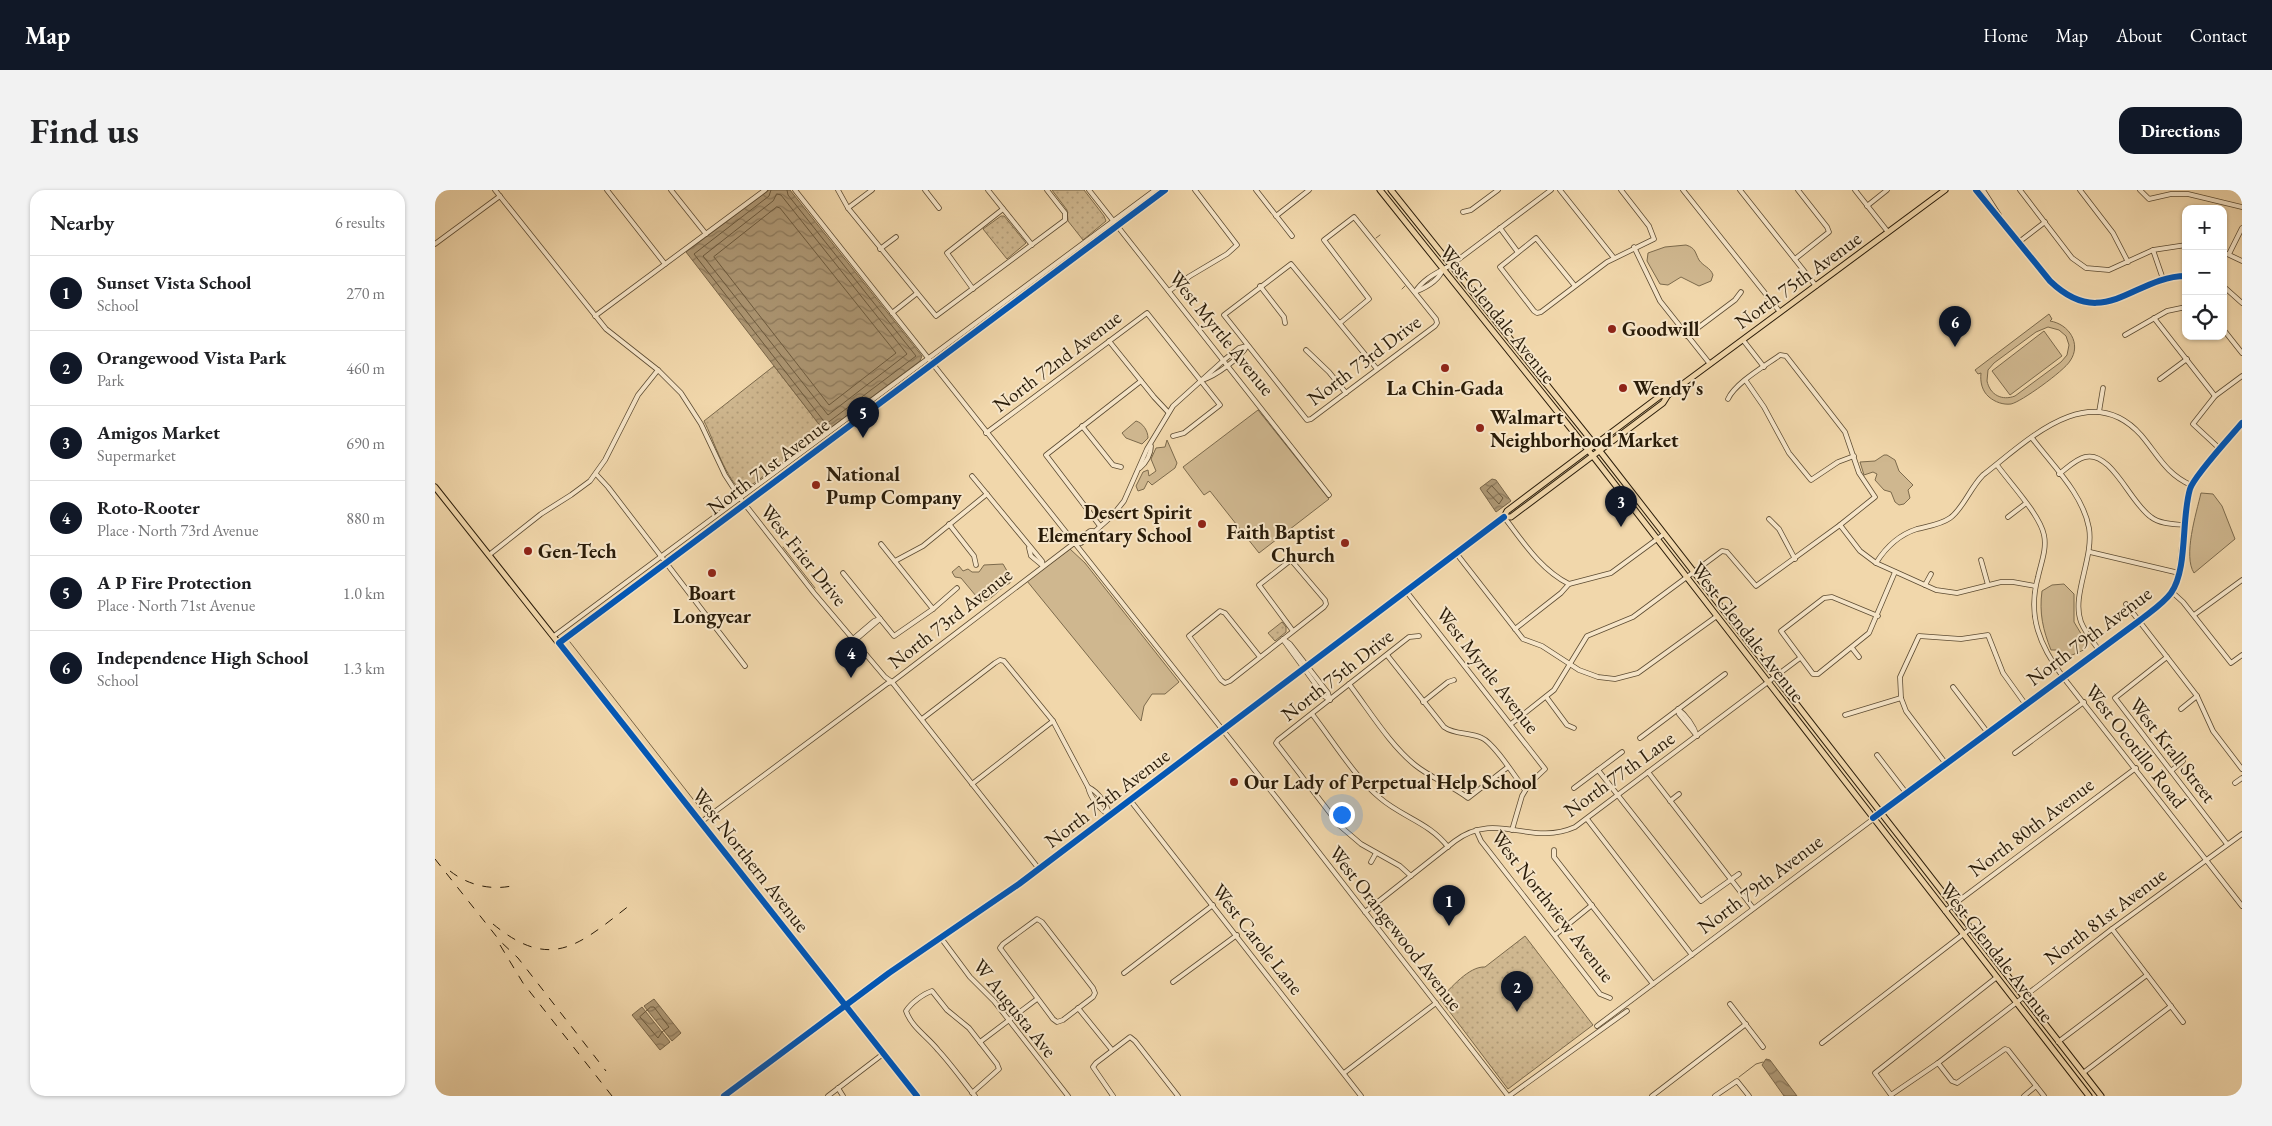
<!DOCTYPE html>
<meta charset="utf-8">
<style>
:root{--surface:#fff;--page:#f2f2f2;--text:#202124;--muted:#757577;--line:#e0e0e0;--accent:#111827}
body{margin:0;font-family:"EB Garamond",serif;background:var(--page);color:var(--text)}
.controls{position:absolute;right:15px;top:15px;display:grid;overflow:hidden;border-radius:10px;box-shadow:0 1px 4px #0004}
.controls button{width:45px;height:45px;display:grid;place-items:center;padding:0;border:0;border-bottom:1px solid var(--line);background:var(--surface);color:var(--text);font:25px sans-serif}
.you{position:absolute;left:906px;top:624px;width:18px;height:18px;margin:-12px;border:4px solid #fff;border-radius:50%;background:#1a73e8;box-shadow:0 0 0 8px #1a73e833}
.badge{display:grid;place-items:center;width:32px;height:32px;border-radius:50%;background:var(--accent);color:#fff;font-size:16px;font-weight:700}
.pin{position:absolute;translate:-50% -41px;filter:drop-shadow(0 1px 2px #0008)}
.pin::after{content:'';position:absolute;top:26px;width:18px;height:15px;background:inherit;clip-path:polygon(0 0,100% 0,50% 100%)}
.list{margin:0;padding:0;list-style:none}
h2{display:flex;justify-content:space-between;align-items:center;height:65px;margin:0;padding:0 20px;font-size:21px}
h2 small{font-size:16px;font-weight:400;color:var(--muted)}
.list li{display:grid;grid-template-columns:32px 1fr auto;gap:15px;align-items:center;box-sizing:border-box;height:75px;padding:0 20px;border-top:1px solid var(--line)}
.list b{display:block;font-size:19px;white-space:nowrap}
.list p{margin:0;font-size:16px;white-space:nowrap;color:var(--muted)}
.list em{font-size:16px;font-style:normal;color:var(--muted)}
.icon{flex:none;width:28px;height:28px;fill:none;stroke:currentColor;stroke-width:2;stroke-linecap:round;stroke-linejoin:round}
.map{position:relative;flex:none;width:1807px;height:906px;overflow:hidden;border-radius:15px}
header{display:flex;align-items:center;gap:30px;box-sizing:border-box;height:70px;padding:0 25px;background:var(--accent);color:#fff}
header strong{font-size:24px}
nav{display:flex;gap:28px;margin-inline-start:auto;font-size:18px}
.intro{display:flex;align-items:center;justify-content:space-between;box-sizing:border-box;height:120px;padding:0 30px}
h1{margin:0;font-size:35px}
.button{padding:12px 22px;border-radius:15px;background:var(--accent);color:#fff;font-size:18px;font-weight:700}
main{display:flex;gap:30px;padding:0 30px}
aside{flex:1;background:var(--surface);border-radius:15px;box-shadow:0 1px 4px #0004}
.map>svg:first-child{display:block}
</style>
<header>
<strong>Map</strong>
<nav><a>Home</a><a>Map</a><a>About</a><a>Contact</a></nav>
</header>
<div class="intro"><h1>Find us</h1><a class="button">Directions</a></div>
<main>
<aside>
<h2>Nearby<small>6 results</small></h2>
<ul class="list">
<li><span class="badge">1</span><div><b>Sunset Vista School</b><p>School</p></div><em>270 m</em></li>
<li><span class="badge">2</span><div><b>Orangewood Vista Park</b><p>Park</p></div><em>460 m</em></li>
<li><span class="badge">3</span><div><b>Amigos Market</b><p>Supermarket</p></div><em>690 m</em></li>
<li><span class="badge">4</span><div><b>Roto-Rooter</b><p>Place · North 73rd Avenue</p></div><em>880 m</em></li>
<li><span class="badge">5</span><div><b>A P Fire Protection</b><p>Place · North 71st Avenue</p></div><em>1.0 km</em></li>
<li><span class="badge">6</span><div><b>Independence High School</b><p>School</p></div><em>1.3 km</em></li>
</ul>
</aside>
<div class="map">
<svg width="1807" height="906" viewBox="0 0 1807 906">
<defs>
<pattern id="park-dots" width="8" height="8" patternUnits="userSpaceOnUse" patternTransform="scale(1.25)"><rect width="8" height="8" fill="#cfb78f"/><path d="M2 2h.1M6 6h.1" fill="none" stroke="#b29d7a" stroke-width="1.8" stroke-linecap="round"/></pattern>
<pattern id="water-waves" width="16" height="10" patternUnits="userSpaceOnUse" patternTransform="scale(1.25)"><rect width="16" height="10" fill="#ad9774"/><path d="M0 5q4-4 8 0t8 0" fill="none" stroke="#8d7a5d"/></pattern>
</defs>
<rect width="100%" height="100%" fill="#f1d7ab"/>
<filter id="stains"><feTurbulence type="fractalNoise" baseFrequency=".004" numOctaves="4"/><feColorMatrix values="0 0 0 0 .2 0 0 0 0 .09 0 0 0 0 .02 0 0 0 .5 -.17"/></filter>
<radialGradient id="worn" r=".72"><stop offset=".6" stop-color="#630" stop-opacity="0"/><stop offset="1" stop-color="#630" stop-opacity=".3"/></radialGradient>
<g fill="#cfb78f" stroke="#7c6a4c" fill-rule="evenodd">
<path d="M1251,55c10,3 9,8 13,15 5,7 11,7 14,15l-2,6 -12,5 -18,-9 -13,8 -8,-1 -13,-23 1,-8 17,-6z"/>
<path d="M1614,124l3,5 -2,2c19,3 32,23 20,40 -6,10 -49,41 -59,43 -8,1 -16,-2 -22,-7 -7,-6 -9,-15 -8,-24l-3,1 -3,-4zM1613,137l11,3 7,6 3,9 -2,10 -6,7 -46,34c-13,5 -25,-1 -28,-15l1,-11 6,-7 42,-31z"/>
<path d="M1609,141l18,25 -52,39 -18,-24z"/>
<path d="M823,220l71,89 -70,54 -49,-62 -6,4 -21,-28z"/>
<path d="M701,231c7,2 12,10 12,17l-6,6 -16,-6 -4,-5z"/>
<path d="M732,250l10,23 -2,5 -23,17 -4,-4 -4,8 -6,2 -2,-5 7,-14 5,-2 1,6 7,-5 -5,-12 5,-11 9,-1z"/>
<path d="M1449,265h3l8,5 4,11 14,14 -5,5 2,8 -6,6 -5,1 -4,-3 -4,-10 -7,-2 -9,-10 2,-6 -4,-2 -9,3 -4,-13 15,-1z"/>
<path d="M1766,303l12,1 9,12 13,33 -41,34c-11,-17 2,-59 7,-80z"/>
<path d="M635,359l15,14 94,119 -14,12h-13l-8,12 -3,15 -114,-140z"/>
<path d="M568,374l7,12v7c-11,5 -18,18 -29,19l-20,-24 -6,-1 -3,-5 7,-6 4,5 5,-2 4,3h7l5,-7z"/>
<path d="M1629,394l10,10v28l12,20v7l-23,10 -5,-9h-7c-8,-20 -12,-37 -9,-59l10,-6z"/>
</g>
<g fill="url(#park-dots)" stroke="#7c6a4c">
<path d="M617,0h32l20,26 2,5 -23,19 -15,-19 -1,-11z"/>
<path d="M566,26h3l22,27 -19,16 -24,-30z"/>
<path d="M339,176l51,66 -82,59c-16,-8 -30,-53 -39,-70z"/>
<path d="M847,432l4,5v5l-11,9 -7,-8z"/>
<path d="M1090,746l68,89 -85,64 -68,-90c11,-11 29,-33 45,-32z"/>
</g>
<g fill="url(#water-waves)" stroke="#796649">
<path d="M334,0h21l132,166 -2,5 -95,71 -139,-180z"/>
<path d="M1057,289l4,1 15,21 -15,11 -15,-22 -1,-2z"/>
<path d="M219,809l27,34 -9,8 -28,-35z"/>
<path d="M207,817l28,35 -10,8 -28,-35z"/>
<path d="M1331,869l4,1 27,36h-13l-22,-31z"/>
</g>
<g fill="none" stroke-linecap="round" stroke-linejoin="round">
<g stroke="#6c5a3e" stroke-width="1">
<path d="M336,0l-2,6 -75,58 132,170 90,-68 -128,-161 -1,-5"/>
<path d="M342,4l4,1 126,159 -79,61 -125,-159 70,-55z"/>
<path d="M342,17l3,1 116,145 -67,52 -115,-148z"/>
<path d="M1057,296l11,12 -4,6 -12,-13z"/>
<path d="M216,817h3l15,20 -7,5 -4,6 -18,-21z"/>
</g>
<g stroke="#796649" stroke-width="1">
<path d="M941,48l4,-3"/>
<path d="M967,99l3,-3"/>
<path d="M348,357l32,41"/>
<path d="M135,452l130,166"/>
<path d="M1304,887l17,-13 7,-2"/>
</g>
<g stroke="#5c4b32" stroke-width="5.5">
<g id="minor">
<path d="M60,0l111,139 52,41 23,23 20,31 24,51 15,23 74,95 71,84 7,5 147,187"/>
<path d="M172,0l58,74"/>
<path d="M236,0l35,44"/>
<path d="M360,0l484,611 229,295"/>
<path d="M403,0l10,18 88,108 129,-96v-7l-18,-23"/>
<path d="M490,0l14,18"/>
<path d="M553,0l44,55"/>
<path d="M654,0l240,305"/>
<path d="M821,0l36,46"/>
<path d="M1125,0l54,68"/>
<path d="M1248,0l97,122"/>
<path d="M1305,0l76,96"/>
<path d="M1420,0l33,42"/>
<path d="M1541,0l74,91c54,52 84,-5 136,-5"/>
<path d="M1548,0l16,25"/>
<path d="M1585,0l52,68 14,10 23,2 44,-20 33,-5"/>
<path d="M1645,0l33,43 15,29"/>
<path d="M1705,0l9,9 22,-5h17l54,13"/>
<path d="M1432,16l20,-16"/>
<path d="M413,18l24,-18"/>
<path d="M1028,22l8,-2 27,-20"/>
<path d="M841,26l33,-26"/>
<path d="M1065,38l17,23"/>
<path d="M1584,52l26,-20"/>
<path d="M0,54l65,-48"/>
<path d="M1199,57l26,54 50,63"/>
<path d="M445,59l16,-12"/>
<path d="M1718,60l10,29"/>
<path d="M1788,62l19,9"/>
<path d="M1794,64l13,-26"/>
<path d="M1360,69l34,-27 -2,-5 -29,-37"/>
<path d="M825,96l24,31 1,6"/>
<path d="M1140,96l-39,-48 -36,29 34,44 3,2 4,-1 66,-50 47,-23 -5,-13 -28,-36"/>
<path d="M1788,96l19,17"/>
<path d="M538,99l-26,-36 56,-44"/>
<path d="M734,101l21,-15 37,-22 10,-9 -42,-55"/>
<path d="M980,102c9,-14 22,-19 36,-27l100,-75"/>
<path d="M980,102c10,-4 24,-12 28,-23"/>
<path d="M457,123l24,-19"/>
<path d="M160,126l170,-126"/>
<path d="M1719,128l61,78"/>
<path d="M905,133l29,-24 -45,-59 30,-23 82,102 1,4 -2,3 -124,93 -4,1 -83,-105 67,-51 86,105"/>
<path d="M1788,139l19,24"/>
<path d="M1690,145l42,-24 19,-4"/>
<path d="M1252,146l48,-36 6,-8"/>
<path d="M1308,150l21,27"/>
<path d="M674,151l45,56 14,15"/>
<path d="M871,160l23,22 17,21"/>
<path d="M1725,189l27,-20"/>
<path d="M767,190c14,-4 38,-22 45,-34"/>
<path d="M1311,191l18,26 25,46 22,27 27,-18 16,-6"/>
<path d="M1664,222l4,-24"/>
<path d="M647,236l31,39 8,2"/>
<path d="M551,243l161,-120 73,92 -36,28 -11,3"/>
<path d="M1597,248c20,27 51,56 57,90 5,30 -18,68 -8,94 4,10 12,20 18,28"/>
<path d="M1785,259l-27,-25 22,-28 27,-20"/>
<path d="M1562,275c13,18 43,50 47,70 3,14 -3,28 -6,42 -11,39 2,69 25,100l179,229"/>
<path d="M705,278c6,-5 11,-14 11,-22"/>
<path d="M161,284l12,13 137,179"/>
<path d="M1624,284c8,-6 17,-15 26,-17 26,-7 46,47 66,60 9,7 22,7 33,8"/>
<path d="M537,286l70,85 1,5"/>
<path d="M1069,327c20,26 36,52 65,67"/>
<path d="M1573,327l17,-13"/>
<path d="M1334,329l10,10 16,30"/>
<path d="M514,334l25,32 2,9"/>
<path d="M1405,335l20,26 16,12 60,27 21,3 44,-11h12l22,4"/>
<path d="M665,336l-54,-71 95,-74"/>
<path d="M446,354l52,65"/>
<path d="M639,354l7,-1 11,-9 20,-18 12,-15 23,-52 26,-43 51,-46 15,-12 8,-2"/>
<path d="M594,358l2,8 12,10"/>
<path d="M1655,362l89,21"/>
<path d="M1021,363l67,86 19,7 37,24 19,7 17,2 23,-6 79,-57"/>
<path d="M54,365l52,-41 30,-19 19,-14 15,-21 33,-65 20,-25"/>
<path d="M1546,370l7,25"/>
<path d="M460,371l28,-15 64,-52"/>
<path d="M1441,373c10,-16 22,-28 41,-34 11,-3 23,-4 33,-11 13,-9 20,-30 33,-43 43,-33 106,-98 158,-40 17,20 25,39 50,50"/>
<path d="M408,383l51,63 39,-27 24,-21"/>
<path d="M1490,395l6,-11"/>
<path d="M971,401l139,178 -16,15 -7,12 -10,34"/>
<path d="M1737,402l11,10 48,61 11,-8"/>
<path d="M1691,414l71,92 16,35 29,38"/>
<path d="M1759,425l48,-35"/>
<path d="M1443,426l-46,-19 -8,1 -43,33 32,43h5l51,-41 26,-61"/>
<path d="M1080,439l46,-36 8,-9 42,-11 53,-39"/>
<path d="M119,446l601,-446"/>
<path d="M419,448l20,-17 6,-2"/>
<path d="M418,449l6,-2 21,-18"/>
<path d="M848,449l7,5 38,49 2,7"/>
<path d="M849,451l40,55 6,4"/>
<path d="M124,453l606,-453"/>
<path d="M1417,458l7,9"/>
<path d="M952,465l57,72c11,8 25,5 38,11 12,5 34,40 43,52"/>
<path d="M825,467l-35,-44 -5,-2 -31,25 32,44 4,3 5,-2 94,-74 2,-3 -1,-4 -34,-40 -32,25 34,46"/>
<path d="M1732,467l-52,41 112,146"/>
<path d="M914,494c20,26 41,61 66,81 16,13 36,20 53,33l40,-31"/>
<path d="M1518,497l35,46"/>
<path d="M1112,508l20,27 7,3"/>
<path d="M988,512l25,-20 6,-2"/>
<path d="M1243,519c8,6 16,17 19,27"/>
<path d="M1746,519l16,-13"/>
<path d="M1243,520l1,4 18,22"/>
<path d="M877,524c21,27 42,62 68,84 22,19 50,25 68,49"/>
<path d="M1410,525l56,-17"/>
<path d="M487,529l73,-56 5,-3 4,1 49,60 35,66c3,13 12,22 22,29"/>
<path d="M1076,534l43,-34 33,-54 46,-19 89,-66 5,1 29,34 84,-61 35,-28 -16,-24 -14,-41 -59,-76 -6,-1c-15,11 -45,28 -52,44"/>
<path d="M1205,548l85,-64"/>
<path d="M1580,563l69,-51"/>
<path d="M1442,565l30,39"/>
<path d="M1511,574l-40,-53 -5,-13 -1,-21 19,-41 42,3 27,-4 15,38 23,32"/>
<path d="M1163,580l103,131 38,-27"/>
<path d="M1736,581l12,-10"/>
<path d="M1213,582l105,136"/>
<path d="M1800,593l7,-5"/>
<path d="M537,594l81,-63"/>
<path d="M653,597c11,5 19,18 22,29"/>
<path d="M1139,598l48,-36"/>
<path d="M695,610l231,296"/>
<path d="M1235,611l9,-7"/>
<path d="M1152,629l105,136"/>
<path d="M266,632l187,-139 4,-1 198,-151h3"/>
<path d="M1041,640l5,11 119,153 10,4"/>
<path d="M1119,660v7l99,127"/>
<path d="M936,672l5,-9"/>
<path d="M976,686l-11,-10 -39,-22 -21,-18 -64,-83 2,-3 131,-103 10,-1"/>
<path d="M1510,721l191,-143"/>
<path d="M930,722l90,-71c42,-31 75,6 120,-14l225,-169"/>
<path d="M602,729l5,3 51,66 2,5 -2,4 -30,23 -6,2 -4,-3 -53,-71 3,-4z"/>
<path d="M1677,739l71,93"/>
<path d="M1120,745l37,-30"/>
<path d="M506,748l29,39 24,24 74,95"/>
<path d="M689,783l89,-68"/>
<path d="M1562,787l-122,96 16,22 47,-32 174,-134 130,-95"/>
<path d="M738,792l64,-47"/>
<path d="M1295,814l33,43"/>
<path d="M643,818l34,42"/>
<path d="M1162,836l567,-425 11,-15 4,-13 7,-68 5,-20 51,-62"/>
<path d="M545,852l57,-43"/>
<path d="M1623,852l89,-67"/>
<path d="M1387,853l148,-114"/>
<path d="M1503,873l14,18 5,2 48,-34 3,1 36,46"/>
<path d="M909,883l92,-70"/>
<path d="M1648,883l88,-67"/>
<path d="M403,898l5,8"/>
<path d="M537,903l27,-24 -2,-5 -28,-36 -22,-18 -15,-19c-9,3 -21,12 -26,20 6,17 21,25 32,39 13,14 25,31 37,46"/>
<path d="M393,906l55,-42"/>
<path d="M678,906l-20,-29 3,-4 34,-26 5,4 43,55"/>
<path d="M1074,906l118,-85"/>
<path d="M1217,906l94,-72"/>
<path d="M1280,906l22,-15 12,15"/>
<path d="M1589,906l12,-10"/>
</g>
</g>
<g stroke="#2a1c09" stroke-width="7">
<g id="major">
<path d="M945,0l216,270 493,636"/>
<path d="M956,0l212,265 498,641"/>
<path d="M0,297l482,609"/>
<path d="M1069,327h7l152,-114 5,-8 277,-205"/>
<path d="M289,906l165,-123 130,-89 485,-367 3,-6 153,-115 8,-1"/>
</g>
</g>
<use href="#minor" stroke="#f6e5c8" stroke-width="4"/>
<use href="#major" stroke="#f1d7ab" stroke-width="5"/>
<g stroke="#2a1c09" stroke-width="1" stroke-dasharray="9 9" stroke-linecap="butt">
<path d="M0,669l65,82 18,17 88,113"/>
<path d="M15,681c19,15 43,20 66,14"/>
<path d="M58,734c58,48 86,21 137,-19"/>
<path d="M65,755l23,38 89,113"/>
</g>
<g stroke="#f6e5c8" stroke-width="9">
<g id="cycleway">
<path d="M1541,0l74,91c54,52 84,-5 136,-5"/>
<path d="M1438,628l266,-197c11,-9 24,-17 32,-28 17,-24 10,-74 19,-104 4,-13 41,-53 52,-66"/>
<path d="M289,906l165,-123 130,-89 485,-367"/>
<path d="M482,906l-358,-453 606,-453"/>
</g>
</g>
<use href="#cycleway" stroke="#0057b8" stroke-width="6"/>
</g>
<g fill="#8f2418" stroke="#f6e5c8" stroke-width="2">
<circle cx="1177" cy="139" r="5"/>
<circle cx="1010" cy="178" r="5"/>
<circle cx="1188" cy="198" r="5"/>
<circle cx="1045" cy="238" r="5"/>
<circle cx="381" cy="295" r="5"/>
<circle cx="767" cy="334" r="5"/>
<circle cx="910" cy="353" r="5"/>
<circle cx="93" cy="361" r="5"/>
<circle cx="277" cy="383" r="5"/>
<circle cx="799" cy="592" r="5"/>
</g>
<g text-anchor="middle" stroke-width="4" stroke-linejoin="round" paint-order="stroke">
<g font-size="20" fill="#2a1c09" stroke="#f6e5c8">
<text transform="translate(1363 90) rotate(-36)" y="7">North 75th Avenue</text>
<text transform="translate(1063 124) rotate(51)" y="7">West Glendale Avenue</text>
<text transform="translate(787 143) rotate(51)" y="7">West Myrtle Avenue</text>
<text transform="translate(929 170) rotate(-37)" y="7">North 73rd Drive</text>
<text transform="translate(622 171) rotate(-37)" y="7">North 72nd Avenue</text>
<text transform="translate(333 276) rotate(-37)" y="7">North 71st Avenue</text>
<text transform="translate(369 365) rotate(51)" y="7">West Frier Drive</text>
<text transform="translate(515 428) rotate(-38)" y="7">North 73rd Avenue</text>
<text transform="translate(1313 442) rotate(52)" y="7">West Glendale Avenue</text>
<text transform="translate(1654 446) rotate(-37)" y="7">North 79th Avenue</text>
<text transform="translate(1053 480) rotate(52)" y="7">West Myrtle Avenue</text>
<text transform="translate(902 485) rotate(-38)" y="7">North 75th Drive</text>
<text transform="translate(1701 556) rotate(52)" y="7">West Ocotillo Road</text>
<text transform="translate(1738 560) rotate(52)" y="7">West Krall Street</text>
<text transform="translate(1184 584) rotate(-36)" y="7">North 77th Lane</text>
<text transform="translate(672 608) rotate(-37)" y="7">North 75th Avenue</text>
<text transform="translate(1596 637) rotate(-37)" y="7">North 80th Avenue</text>
<text transform="translate(316 670) rotate(52)" y="7">West Northern Avenue</text>
<text transform="translate(1325 694) rotate(-37)" y="7">North 79th Avenue</text>
<text transform="translate(1118 716) rotate(52)" y="7">West Northview Avenue</text>
<text transform="translate(1670 726) rotate(-37)" y="7">North 81st Avenue</text>
<text transform="translate(961 738) rotate(52)" y="7">West Orangewood Avenue</text>
<text transform="translate(823 749) rotate(52)" y="7">West Carole Lane</text>
<text transform="translate(1562 762) rotate(52)" y="7">West Glendale Avenue</text>
<text transform="translate(580 818) rotate(51)" y="7">W Augusta Ave</text>
</g>
<g font-size="20" font-weight="bold" fill="#2a1c09" stroke="#f6e5c8" text-anchor="start">
<text x="1187" y="146">Goodwill</text>
<text x="1010" y="205" text-anchor="middle">La Chin-Gada</text>
<text x="1198" y="205">Wendy's</text>
<text x="1055" y="234">Walmart<tspan x="1055" dy="23">Neighborhood Market</tspan></text>
<text x="391" y="291">National<tspan x="391" dy="23">Pump Company</tspan></text>
<text x="757" y="329" text-anchor="end">Desert Spirit<tspan x="757" dy="23">Elementary School</tspan></text>
<text x="900" y="349" text-anchor="end">Faith Baptist<tspan x="900" dy="23">Church</tspan></text>
<text x="103" y="368">Gen-Tech</text>
<text x="277" y="410" text-anchor="middle">Boart<tspan x="277" dy="23">Longyear</tspan></text>
<text x="809" y="599">Our Lady of Perpetual Help School</text>
</g>
</g>
<rect width="100%" height="100%" filter="url(#stains)"/>
<rect width="100%" height="100%" fill="url(#worn)"/>
</svg>
<div class="controls">
<button>+</button>
<button>−</button>
<button><svg class="icon" aria-label="locate" viewBox="0 0 24 24"><circle cx="12" cy="12" r="6"/><path d="M12 2v4M12 18v4M2 12h4M18 12h4"/></svg></button>
</div>
<div class="you"></div>
<div class="pin badge" style="left:1014px;top:736px">1</div>
<div class="pin badge" style="left:1082px;top:822px">2</div>
<div class="pin badge" style="left:1186px;top:337px">3</div>
<div class="pin badge" style="left:416px;top:488px">4</div>
<div class="pin badge" style="left:428px;top:248px">5</div>
<div class="pin badge" style="left:1520px;top:157px">6</div>
</div>
</main>
